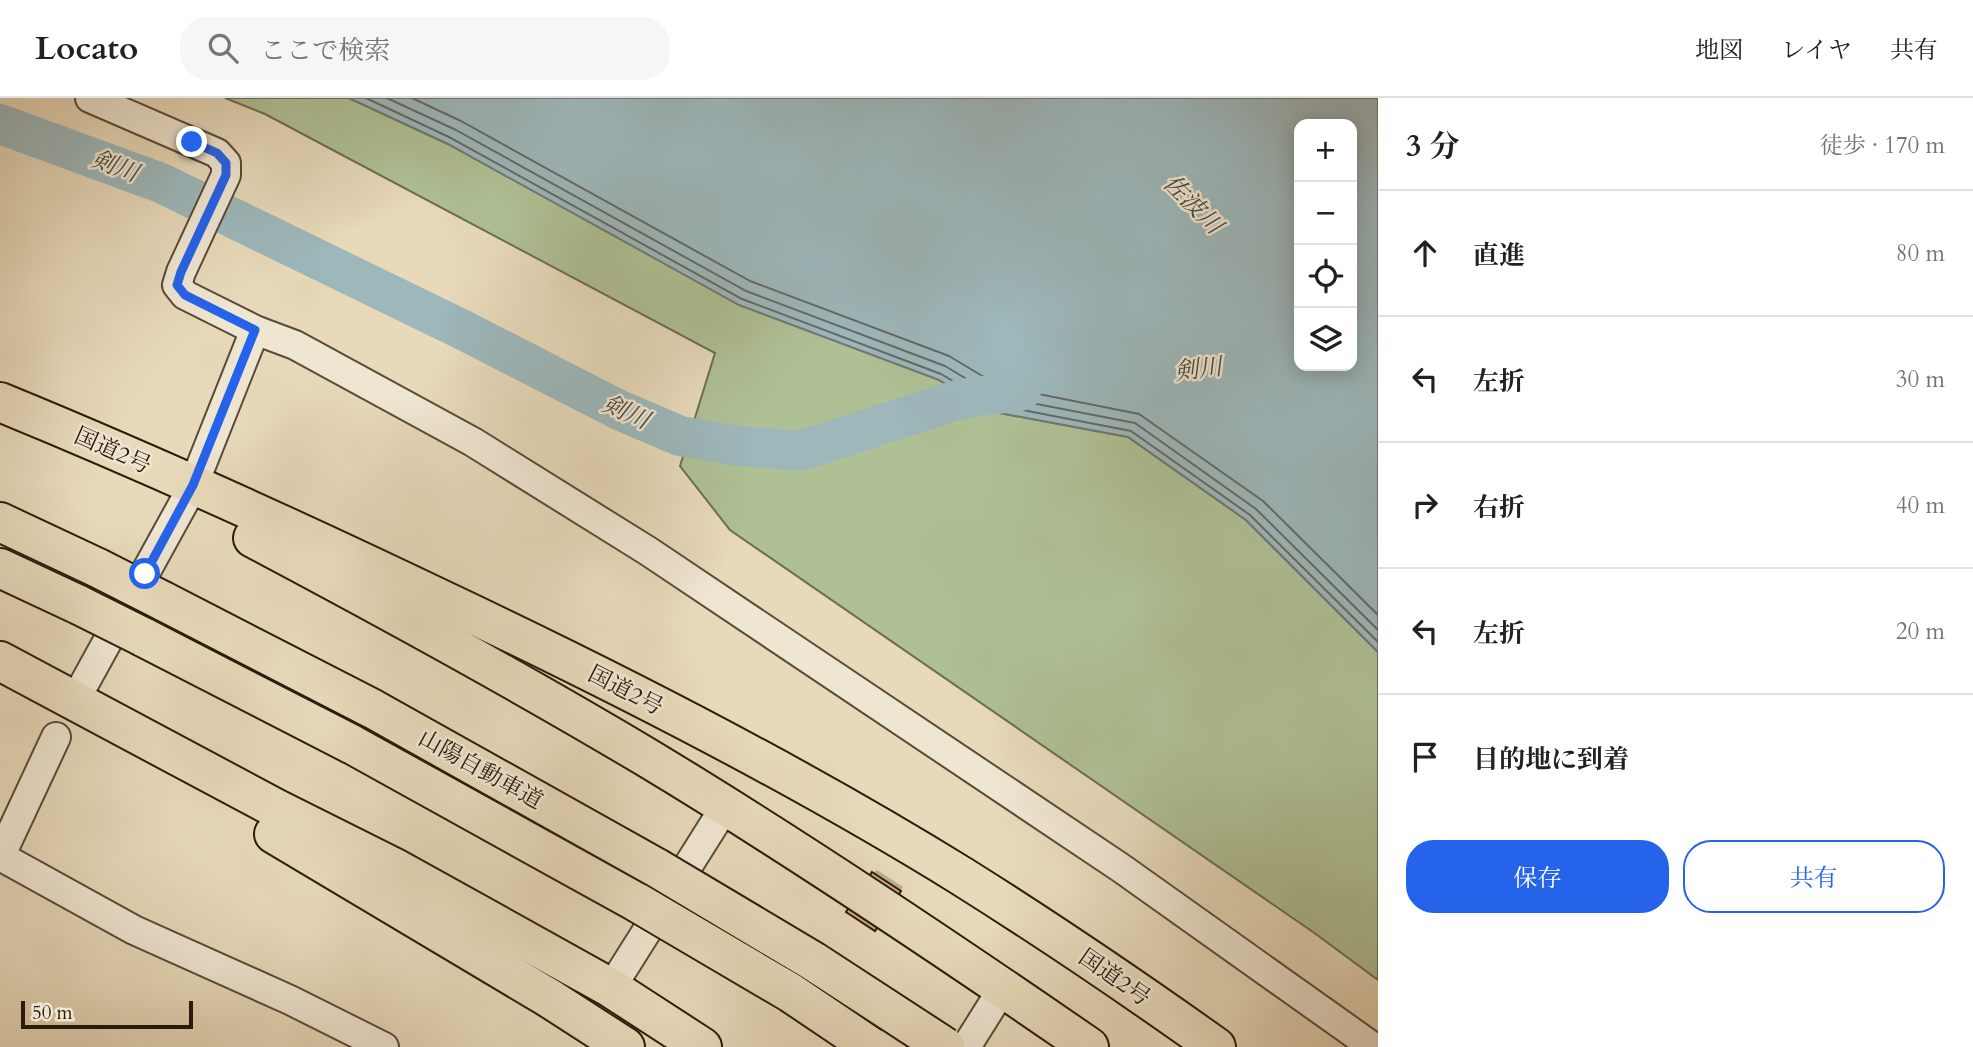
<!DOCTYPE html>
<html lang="ja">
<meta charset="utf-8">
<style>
:root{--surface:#fff;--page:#f6f6f6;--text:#202124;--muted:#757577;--line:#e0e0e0;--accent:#2563eb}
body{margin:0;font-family:Cardo,"Noto Serif JP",serif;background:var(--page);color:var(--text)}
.controls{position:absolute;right:21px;top:21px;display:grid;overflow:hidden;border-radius:14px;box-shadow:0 4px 18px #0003}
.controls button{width:63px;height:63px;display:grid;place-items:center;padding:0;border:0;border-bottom:2px solid var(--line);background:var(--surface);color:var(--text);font:35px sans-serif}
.scale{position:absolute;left:21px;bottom:18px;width:172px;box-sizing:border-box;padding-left:7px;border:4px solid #2a1b0d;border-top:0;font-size:19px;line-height:24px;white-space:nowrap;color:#2a1b0d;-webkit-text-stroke:5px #efe6d2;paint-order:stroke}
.stop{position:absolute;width:21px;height:21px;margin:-16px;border:5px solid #2563eb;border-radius:50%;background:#fff}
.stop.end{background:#2563eb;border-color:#fff;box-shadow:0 2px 7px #0008}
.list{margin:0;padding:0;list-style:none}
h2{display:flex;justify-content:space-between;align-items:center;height:91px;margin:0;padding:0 28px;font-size:30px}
h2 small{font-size:23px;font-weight:400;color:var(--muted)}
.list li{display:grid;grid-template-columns:46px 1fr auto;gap:21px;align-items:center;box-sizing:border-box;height:126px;padding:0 28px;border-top:2px solid var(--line)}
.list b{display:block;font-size:26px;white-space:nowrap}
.list em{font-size:23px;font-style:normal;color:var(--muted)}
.actions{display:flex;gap:14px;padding:21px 28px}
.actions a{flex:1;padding:16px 0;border:2px solid var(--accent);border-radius:28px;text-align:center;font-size:24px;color:var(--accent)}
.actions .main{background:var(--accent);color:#fff}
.icon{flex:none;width:38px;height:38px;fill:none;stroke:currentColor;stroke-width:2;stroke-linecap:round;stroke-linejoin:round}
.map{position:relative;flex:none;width:1378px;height:949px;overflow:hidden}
header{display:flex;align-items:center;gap:42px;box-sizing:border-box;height:98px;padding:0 35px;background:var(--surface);border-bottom:2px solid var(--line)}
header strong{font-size:33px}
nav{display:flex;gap:38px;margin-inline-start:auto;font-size:24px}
.search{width:490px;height:63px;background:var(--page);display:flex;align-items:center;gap:18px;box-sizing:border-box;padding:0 24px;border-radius:28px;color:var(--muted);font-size:26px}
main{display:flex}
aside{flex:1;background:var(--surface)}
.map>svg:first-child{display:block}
</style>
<header>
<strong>Locato</strong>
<div class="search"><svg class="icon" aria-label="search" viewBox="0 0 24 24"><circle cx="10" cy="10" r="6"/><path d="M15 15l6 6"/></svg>ここで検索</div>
<nav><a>地図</a><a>レイヤ</a><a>共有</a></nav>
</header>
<main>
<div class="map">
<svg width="1378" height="949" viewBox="0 0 1378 949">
<rect width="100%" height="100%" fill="#e7d9ba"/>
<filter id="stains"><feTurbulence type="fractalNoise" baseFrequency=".00286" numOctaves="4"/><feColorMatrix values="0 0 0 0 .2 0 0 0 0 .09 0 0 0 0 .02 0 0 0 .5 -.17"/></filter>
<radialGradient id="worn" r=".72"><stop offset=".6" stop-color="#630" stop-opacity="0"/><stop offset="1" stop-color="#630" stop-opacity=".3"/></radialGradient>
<path fill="#afc095" stroke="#6c6e51" stroke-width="2" d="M225,0h124l99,46 491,236 50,31 139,26 118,83 132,132v328l-65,-48 -583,-402 -50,-64 35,-113 -450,-239z"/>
<path fill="#9db7bb" stroke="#6f7975" stroke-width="2" fill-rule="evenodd" d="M349,0h1029v554l-132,-132 -118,-83 -139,-26 -50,-31 -200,-75 -291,-161zM1352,26v242h-53v-242z"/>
<path fill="#0003" d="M877,772l26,17 -24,38 -6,-52z"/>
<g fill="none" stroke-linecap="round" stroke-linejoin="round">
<g stroke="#646964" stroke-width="2">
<path d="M366,0l85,40 291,161 199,75 51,30 139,27 119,84 128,127"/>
<path d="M387,0l69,32 290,161 199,75 50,30 140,27 121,86 122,121"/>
<path d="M412,0l49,23 289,160 199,75 50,30 140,28 124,87 115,114"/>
</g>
<path stroke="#9db7bb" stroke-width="40" d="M0,26l161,59 302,147 156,80 61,26 59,10 61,5 160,-52 61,-8"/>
</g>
<path fill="#d6a788" stroke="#2a1b0d" stroke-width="2" d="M872,774l29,19 -26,40 -29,-19z"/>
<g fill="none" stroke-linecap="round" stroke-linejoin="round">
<g stroke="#594a38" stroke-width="32">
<g id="minor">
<path d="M90,0l127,55 9,10v12l-45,97 -4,13 8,10 70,35 40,15 178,97 175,109 473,317 252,179"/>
<path d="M79,595l114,-207 62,-156"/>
<path d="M0,758l134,74 156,70 94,47"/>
<path d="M0,759l56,-120"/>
<path d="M611,890l114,-181"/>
<path d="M966,949l37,-59"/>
</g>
</g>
<g stroke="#2a1b0d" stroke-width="42">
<g id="highway">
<path d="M0,304c154,63 305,132 455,204 173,82 345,170 508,271 86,54 170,111 253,170"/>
<path d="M0,424l98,46"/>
<path d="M253,440c132,70 264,142 393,219 151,91 298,190 443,290"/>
<path d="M0,470l79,37"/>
<path d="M163,503l210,108 284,159"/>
<path d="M143,539l210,108 285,158"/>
<path d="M0,563l277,148 120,60 214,119 91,59"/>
<path d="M274,736l275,164 76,49"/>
</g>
</g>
<use href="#minor" stroke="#efe6d2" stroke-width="28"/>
<use href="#highway" stroke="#e7d9ba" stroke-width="38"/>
<g stroke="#2a1b0d" stroke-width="42" stroke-linecap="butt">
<g id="highway-bridge">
<path d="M98,470l65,33"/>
<path d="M79,507l64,32"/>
<path d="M657,770l156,93 132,86"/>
<path d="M638,805l153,90 80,54"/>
</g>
</g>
<use href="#highway-bridge" stroke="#e7d9ba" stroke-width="38"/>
</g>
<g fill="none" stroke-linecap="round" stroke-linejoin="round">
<path stroke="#2563eb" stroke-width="9" d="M145,476l48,-89 62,-155 -70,-35 -8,-10 4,-13 45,-97v-12l-9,-10 -25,-11"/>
</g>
<g text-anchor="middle" stroke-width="5" stroke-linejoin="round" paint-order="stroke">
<g font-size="23" fill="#2a1b0d" stroke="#efe6d2">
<text transform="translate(113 352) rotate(24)" y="8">国道2号</text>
<text transform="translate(626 592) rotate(27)" y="8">国道2号</text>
<text transform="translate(481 671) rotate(29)" y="8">山陽自動車道</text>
<text transform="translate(1115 879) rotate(35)" y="8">国道2号</text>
</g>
<g font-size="24" font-style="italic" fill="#4c4a41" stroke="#efe6d2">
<text transform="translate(115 68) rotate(20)" y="8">剣川</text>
<text transform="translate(1193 106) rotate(45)" y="8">佐波川</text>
<text transform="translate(1198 271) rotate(-7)" y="8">剣川</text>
<text transform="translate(626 314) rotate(24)" y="8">剣川</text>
</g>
</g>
<rect width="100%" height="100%" filter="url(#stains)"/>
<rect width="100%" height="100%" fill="url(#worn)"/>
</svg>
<div class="controls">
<button>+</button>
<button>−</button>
<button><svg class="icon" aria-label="locate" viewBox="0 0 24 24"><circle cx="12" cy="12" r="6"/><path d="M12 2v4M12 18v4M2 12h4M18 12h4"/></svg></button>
<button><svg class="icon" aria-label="layers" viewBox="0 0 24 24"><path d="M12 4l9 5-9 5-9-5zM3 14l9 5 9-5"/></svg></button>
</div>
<div class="scale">50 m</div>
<div class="stop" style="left:145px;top:476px"></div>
<div class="stop end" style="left:192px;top:44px"></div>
</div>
<aside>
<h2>3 分<small>徒歩 · 170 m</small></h2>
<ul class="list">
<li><svg class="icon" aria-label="ahead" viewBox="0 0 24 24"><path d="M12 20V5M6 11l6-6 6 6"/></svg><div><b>直進</b></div><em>80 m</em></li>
<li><svg class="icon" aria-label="left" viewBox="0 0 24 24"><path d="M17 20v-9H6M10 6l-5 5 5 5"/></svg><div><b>左折</b></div><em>30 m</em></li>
<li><svg class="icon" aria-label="right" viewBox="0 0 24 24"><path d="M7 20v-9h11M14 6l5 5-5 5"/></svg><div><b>右折</b></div><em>40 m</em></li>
<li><svg class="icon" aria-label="left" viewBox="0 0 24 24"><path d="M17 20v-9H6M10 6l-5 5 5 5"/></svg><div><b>左折</b></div><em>20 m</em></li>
<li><svg class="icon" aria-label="arrive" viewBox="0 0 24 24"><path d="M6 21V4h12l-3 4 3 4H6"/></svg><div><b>目的地に到着</b></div></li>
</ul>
<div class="actions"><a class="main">保存</a><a>共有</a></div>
</aside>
</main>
